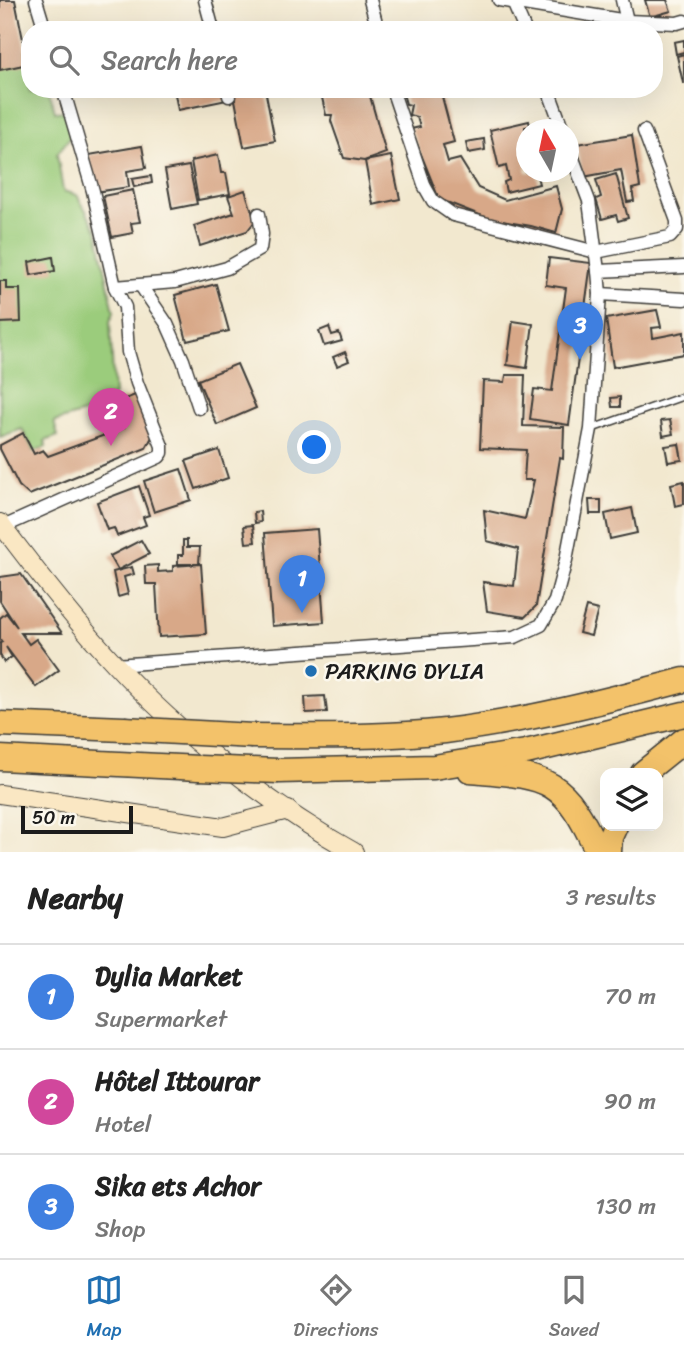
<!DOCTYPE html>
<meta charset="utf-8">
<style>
:root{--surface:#fff;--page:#f6f6f6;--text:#222;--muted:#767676;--line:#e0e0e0;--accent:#1f6fb2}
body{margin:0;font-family:Sriracha,sans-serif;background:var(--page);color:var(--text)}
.controls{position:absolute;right:21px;bottom:21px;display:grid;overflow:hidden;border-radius:14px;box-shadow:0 7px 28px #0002}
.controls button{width:63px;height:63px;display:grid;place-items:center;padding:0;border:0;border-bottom:2px solid var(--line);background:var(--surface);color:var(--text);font:35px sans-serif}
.compass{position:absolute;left:516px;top:119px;width:63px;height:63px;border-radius:50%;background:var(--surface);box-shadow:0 7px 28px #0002;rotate:351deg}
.scale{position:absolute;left:21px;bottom:18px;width:112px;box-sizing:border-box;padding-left:7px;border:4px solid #1c1c1c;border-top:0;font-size:19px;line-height:24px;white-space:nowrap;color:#1c1c1c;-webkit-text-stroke:5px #fbf7ec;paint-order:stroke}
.you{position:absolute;left:315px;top:448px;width:24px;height:24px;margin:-18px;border:5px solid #fff;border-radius:50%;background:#1a73e8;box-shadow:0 0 0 10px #1a73e833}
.badge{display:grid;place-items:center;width:46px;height:46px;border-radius:50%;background:var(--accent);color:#fff;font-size:23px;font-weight:700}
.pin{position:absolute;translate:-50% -58px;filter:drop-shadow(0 2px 4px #0008)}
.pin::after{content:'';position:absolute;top:37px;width:24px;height:21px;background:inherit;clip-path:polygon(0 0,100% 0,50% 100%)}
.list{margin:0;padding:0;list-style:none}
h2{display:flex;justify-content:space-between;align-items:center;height:91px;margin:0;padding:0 28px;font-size:30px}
h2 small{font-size:23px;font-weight:400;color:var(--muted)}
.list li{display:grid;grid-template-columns:46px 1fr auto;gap:21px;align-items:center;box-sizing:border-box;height:105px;padding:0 28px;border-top:2px solid var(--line)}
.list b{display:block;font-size:26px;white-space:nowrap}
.list p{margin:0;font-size:23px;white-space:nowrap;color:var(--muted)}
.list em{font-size:23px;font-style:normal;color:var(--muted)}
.icon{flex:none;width:38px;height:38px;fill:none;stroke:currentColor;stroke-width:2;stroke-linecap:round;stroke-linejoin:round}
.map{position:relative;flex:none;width:684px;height:852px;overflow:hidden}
.search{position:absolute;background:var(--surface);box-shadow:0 7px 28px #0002;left:21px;right:21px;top:21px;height:77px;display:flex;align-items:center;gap:18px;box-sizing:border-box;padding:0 24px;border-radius:28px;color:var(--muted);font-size:26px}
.sheet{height:406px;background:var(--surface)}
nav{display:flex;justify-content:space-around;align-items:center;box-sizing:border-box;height:98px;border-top:2px solid var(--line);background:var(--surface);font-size:19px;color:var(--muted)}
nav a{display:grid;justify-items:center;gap:4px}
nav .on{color:var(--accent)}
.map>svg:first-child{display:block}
</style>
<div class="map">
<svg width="684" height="852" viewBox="0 0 684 852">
<rect width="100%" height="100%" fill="#fbf7ec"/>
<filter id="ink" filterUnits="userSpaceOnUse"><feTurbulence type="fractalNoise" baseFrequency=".0143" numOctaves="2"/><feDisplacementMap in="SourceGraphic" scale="14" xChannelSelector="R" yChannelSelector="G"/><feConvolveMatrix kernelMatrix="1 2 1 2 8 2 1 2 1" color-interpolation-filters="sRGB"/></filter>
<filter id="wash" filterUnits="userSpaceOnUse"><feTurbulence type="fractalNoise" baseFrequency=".00686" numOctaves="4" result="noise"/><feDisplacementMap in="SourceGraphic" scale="28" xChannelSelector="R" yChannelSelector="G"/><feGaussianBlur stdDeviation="1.57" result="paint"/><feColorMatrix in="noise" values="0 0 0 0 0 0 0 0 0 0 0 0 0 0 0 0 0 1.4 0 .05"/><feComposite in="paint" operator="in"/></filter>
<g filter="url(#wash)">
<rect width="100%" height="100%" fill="#f2e8cf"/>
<path fill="#9bcc7b" stroke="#5c744c" stroke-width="2" d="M30,50v39h19l6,23 13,-1 5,22 -16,21 6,37 14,4 20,35 17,82 -4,9 4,74 -18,6 1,8 -43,13 4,14 -13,5 1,6 -12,4 -12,-22 -22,8v-379z"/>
<g id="blocks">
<g fill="#d8a888">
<path d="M0,0h15l13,64 -28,6z"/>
<path d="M645,0h22l4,11 -21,6z"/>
<path d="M308,25l27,2v3h-27z"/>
<path d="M684,40v12l-8,2 -2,-12z"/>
<path d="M684,54v29h-1l-6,-27z"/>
<path d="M174,89h51l2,11 -49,10z"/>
<path d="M233,89h32l10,52 -31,6z"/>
<path d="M320,89h48l18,64 -22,8 -20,-3 -13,-37 1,-6h-6z"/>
<path d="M407,89h33l14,53 -11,3 5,17 12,-3 18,29 27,12 51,-14 6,23 -6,24 -25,-7 -41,-7 -51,-20 -28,-70 9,-2 -3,-10 -8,-2 2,-10 -5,-1 -4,-14z"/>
<path d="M529,121l1,5 -5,1 1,45h10l3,12 -33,8 -2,-10 5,-2 -3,-14 -7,2 -9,-38z"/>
<path d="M632,135l8,52 -8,2 2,12 -7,1 -6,-32 -38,7 -6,-33z"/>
<path d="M484,139l1,11 -17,3 -2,-11z"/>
<path d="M142,146l4,22 -19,3 2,16 -34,5 -6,-37z"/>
<path d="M218,155l3,18h5l4,21 -32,6 -7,-39z"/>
<path d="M391,156l9,43 -27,6 -8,-44z"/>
<path d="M189,166l8,38 -25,5 -7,-39z"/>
<path d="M616,174l12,44 -10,3 -2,-6 -14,4 -6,-20 5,-2 -5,-17z"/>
<path d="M151,176l1,7 -18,4 -2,-8z"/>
<path d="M133,190l7,32 -9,1 2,10 -21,4 -9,-41z"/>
<path d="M245,190l10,31 -8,10 -47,15 -6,-20 40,-13 -6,-17z"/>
<path d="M53,257l2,14 -24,4 -2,-13z"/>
<path d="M549,258l42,5 -22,162 -39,-6 4,-30 18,2 14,-103 -20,-3z"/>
<path d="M0,281h6v8h14l1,33 -21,1z"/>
<path d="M216,284l13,47 -42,10 -12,-46z"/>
<path d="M657,310l4,17 -9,1 1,10 31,-6v22l-71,13 -7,-48z"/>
<path d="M513,321l20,3 -6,44 -20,-3z"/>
<path d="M329,327l3,8 7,-2 3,8 -18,5 -5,-15z"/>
<path d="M345,352l4,9 -12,5 -4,-9z"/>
<path d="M237,364l19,44 -39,17 -19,-45z"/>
<path d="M506,375h19l-2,51 41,1 -1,32 -3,-1 -24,148 -11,11 -38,-6 -4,-29 31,4 4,-37 -31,-8 -3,-31 41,9 9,-39h-10l2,-30 -46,-2 3,-67 22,1z"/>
<path d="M138,394l15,41 -7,13 -117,47 -10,-9 -19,-37v-4l23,-12 11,21 9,-4 5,6 76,-28 -10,-25z"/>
<path d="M620,397v10h-8l-1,-9z"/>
<path d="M670,420l3,14 -10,2 -2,-15z"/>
<path d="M679,444l3,16 -14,2 -3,-16z"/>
<path d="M219,450l9,28 -32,11 -10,-28z"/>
<path d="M181,469l10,31 -37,12 -10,-31z"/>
<path d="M684,481v23l-9,2 -4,-22z"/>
<path d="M139,486l10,29 -6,2 3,8 -29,11 -3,-8 -7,2 -10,-28z"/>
<path d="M589,500h12v14h-11z"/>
<path d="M632,508l5,25 -27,6 -5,-25z"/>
<path d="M260,511l1,11 -6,1 -1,-11z"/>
<path d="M253,525l2,17 -9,1 -2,-17z"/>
<path d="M317,529l7,93 -52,4 -7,-93z"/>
<path d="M141,540l8,14 -31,16 -8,-14z"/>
<path d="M183,540h4v7h13l-1,17h-21v-9h5z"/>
<path d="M201,564l5,70 -47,3 -3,-53h-10l-1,-18 13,-1v7l15,-1v-5z"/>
<path d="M132,567l2,7 -10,3 4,17 -10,3 -5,-25z"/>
<path d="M21,574l41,59h-41l8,11 7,-5 23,31 -23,17 -30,-40 6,10 -8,5 -4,-7v-12l2,-1 -2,-3v-21l6,-5 11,14 -17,-26v-24z"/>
<path d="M586,607l12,3 -7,26 -12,-3z"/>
<path d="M325,696l2,16 -21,1 -1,-16z"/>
</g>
</g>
</g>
<g filter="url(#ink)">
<use href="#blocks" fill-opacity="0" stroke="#3c3b37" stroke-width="2"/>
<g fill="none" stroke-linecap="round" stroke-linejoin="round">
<g stroke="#3c3b37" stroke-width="9">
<path id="lane" d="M591,429l93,-33"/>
</g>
<g stroke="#3c3b37" stroke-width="15">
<g id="street">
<path d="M36,0l9,30"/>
<path d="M205,0l8,30"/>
<path d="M370,0l8,30"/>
<path d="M499,0l128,21 50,2 7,-2"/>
<path d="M512,0l13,30"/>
<path d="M622,0l5,21"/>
<path d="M228,89l1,7"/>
<path d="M392,89l33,98 8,14 20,14 143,37 74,-15 7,-8v-8l-33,-90"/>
<path d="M548,89l15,41"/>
<path d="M598,271l86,-4"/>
<path d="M141,286l26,38 16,36 16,48"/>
<path d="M115,287l60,-5 52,-14 33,-19 2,-15 -3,-20"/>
<path d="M600,294l84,5"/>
<path d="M3,527l156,-70 3,-4v-7l-25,-63 -9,-31 -3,-45 -10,-20 -22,-96 -30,-102"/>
<path d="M115,665l400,-28 26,-12 14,-24 11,-41 25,-131 9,-135 -2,-23 -9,-70 -21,-56"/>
</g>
</g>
<g stroke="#3c3b37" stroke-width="20">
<g id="secondary">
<path d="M0,523c36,48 74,97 115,141 63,69 157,143 239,188"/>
<path d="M0,794l223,33 65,-17"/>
</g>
</g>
<g stroke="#3c3b37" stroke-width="27">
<g id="highway">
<path d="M0,724l124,5"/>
<path d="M253,736c64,0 128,2 192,-5 80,-10 161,-30 239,-51"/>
<path d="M0,758l199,10"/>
<path d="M470,770c78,7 93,6 128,82"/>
<path d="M279,771l155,-4 92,-15 158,-38"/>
<path d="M643,773l41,-33"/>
<path d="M609,852l1,-15 5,-11"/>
</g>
</g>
<use href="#lane" stroke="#fff" stroke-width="6"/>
<use href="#street" stroke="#fff" stroke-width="12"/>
<use href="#secondary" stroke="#fae7c3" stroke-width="18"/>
<use href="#highway" stroke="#f3c26a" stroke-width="24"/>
<g stroke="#3c3b37" stroke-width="27" stroke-linecap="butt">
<g id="highway-bridge">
<path d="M124,729l129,7"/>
<path d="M199,768l80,3"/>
</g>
</g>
<use href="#highway-bridge" stroke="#f3c26a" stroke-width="24"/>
</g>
</g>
<circle fill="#1f6fb2" stroke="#fbf7ec" stroke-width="2.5" cx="311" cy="671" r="7"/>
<g text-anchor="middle" stroke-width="5" stroke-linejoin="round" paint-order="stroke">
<g font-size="23" fill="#1c1c1c" stroke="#fbf7ec" text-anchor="start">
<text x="325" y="679">PARKING DYLIA</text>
</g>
</g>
</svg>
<div class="controls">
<button><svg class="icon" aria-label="layers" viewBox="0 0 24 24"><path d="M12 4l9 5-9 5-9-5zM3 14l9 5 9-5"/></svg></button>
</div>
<svg class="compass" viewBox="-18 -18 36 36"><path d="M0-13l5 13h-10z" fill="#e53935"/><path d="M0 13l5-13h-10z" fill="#767676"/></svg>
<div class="scale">50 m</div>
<div class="you"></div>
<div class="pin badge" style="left:302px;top:613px;background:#3f7fe0">1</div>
<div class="pin badge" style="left:111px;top:446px;background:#d1479c">2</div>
<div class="pin badge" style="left:580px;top:360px;background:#3f7fe0">3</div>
<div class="search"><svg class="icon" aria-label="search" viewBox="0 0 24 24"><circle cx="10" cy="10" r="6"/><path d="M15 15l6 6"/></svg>Search here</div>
</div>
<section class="sheet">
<h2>Nearby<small>3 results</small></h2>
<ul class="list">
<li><span class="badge" style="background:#3f7fe0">1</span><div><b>Dylia Market</b><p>Supermarket</p></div><em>70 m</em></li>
<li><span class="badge" style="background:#d1479c">2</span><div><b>Hôtel Ittourar</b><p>Hotel</p></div><em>90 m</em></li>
<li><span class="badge" style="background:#3f7fe0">3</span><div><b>Sika ets Achor</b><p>Shop</p></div><em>130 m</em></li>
</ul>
</section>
<nav>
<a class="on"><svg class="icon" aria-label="map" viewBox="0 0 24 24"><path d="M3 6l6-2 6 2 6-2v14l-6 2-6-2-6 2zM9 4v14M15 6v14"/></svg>Map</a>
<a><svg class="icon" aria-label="directions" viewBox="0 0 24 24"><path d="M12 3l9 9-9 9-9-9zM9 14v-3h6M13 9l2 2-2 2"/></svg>Directions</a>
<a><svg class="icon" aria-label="saved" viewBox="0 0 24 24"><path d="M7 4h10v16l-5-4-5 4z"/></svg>Saved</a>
</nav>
